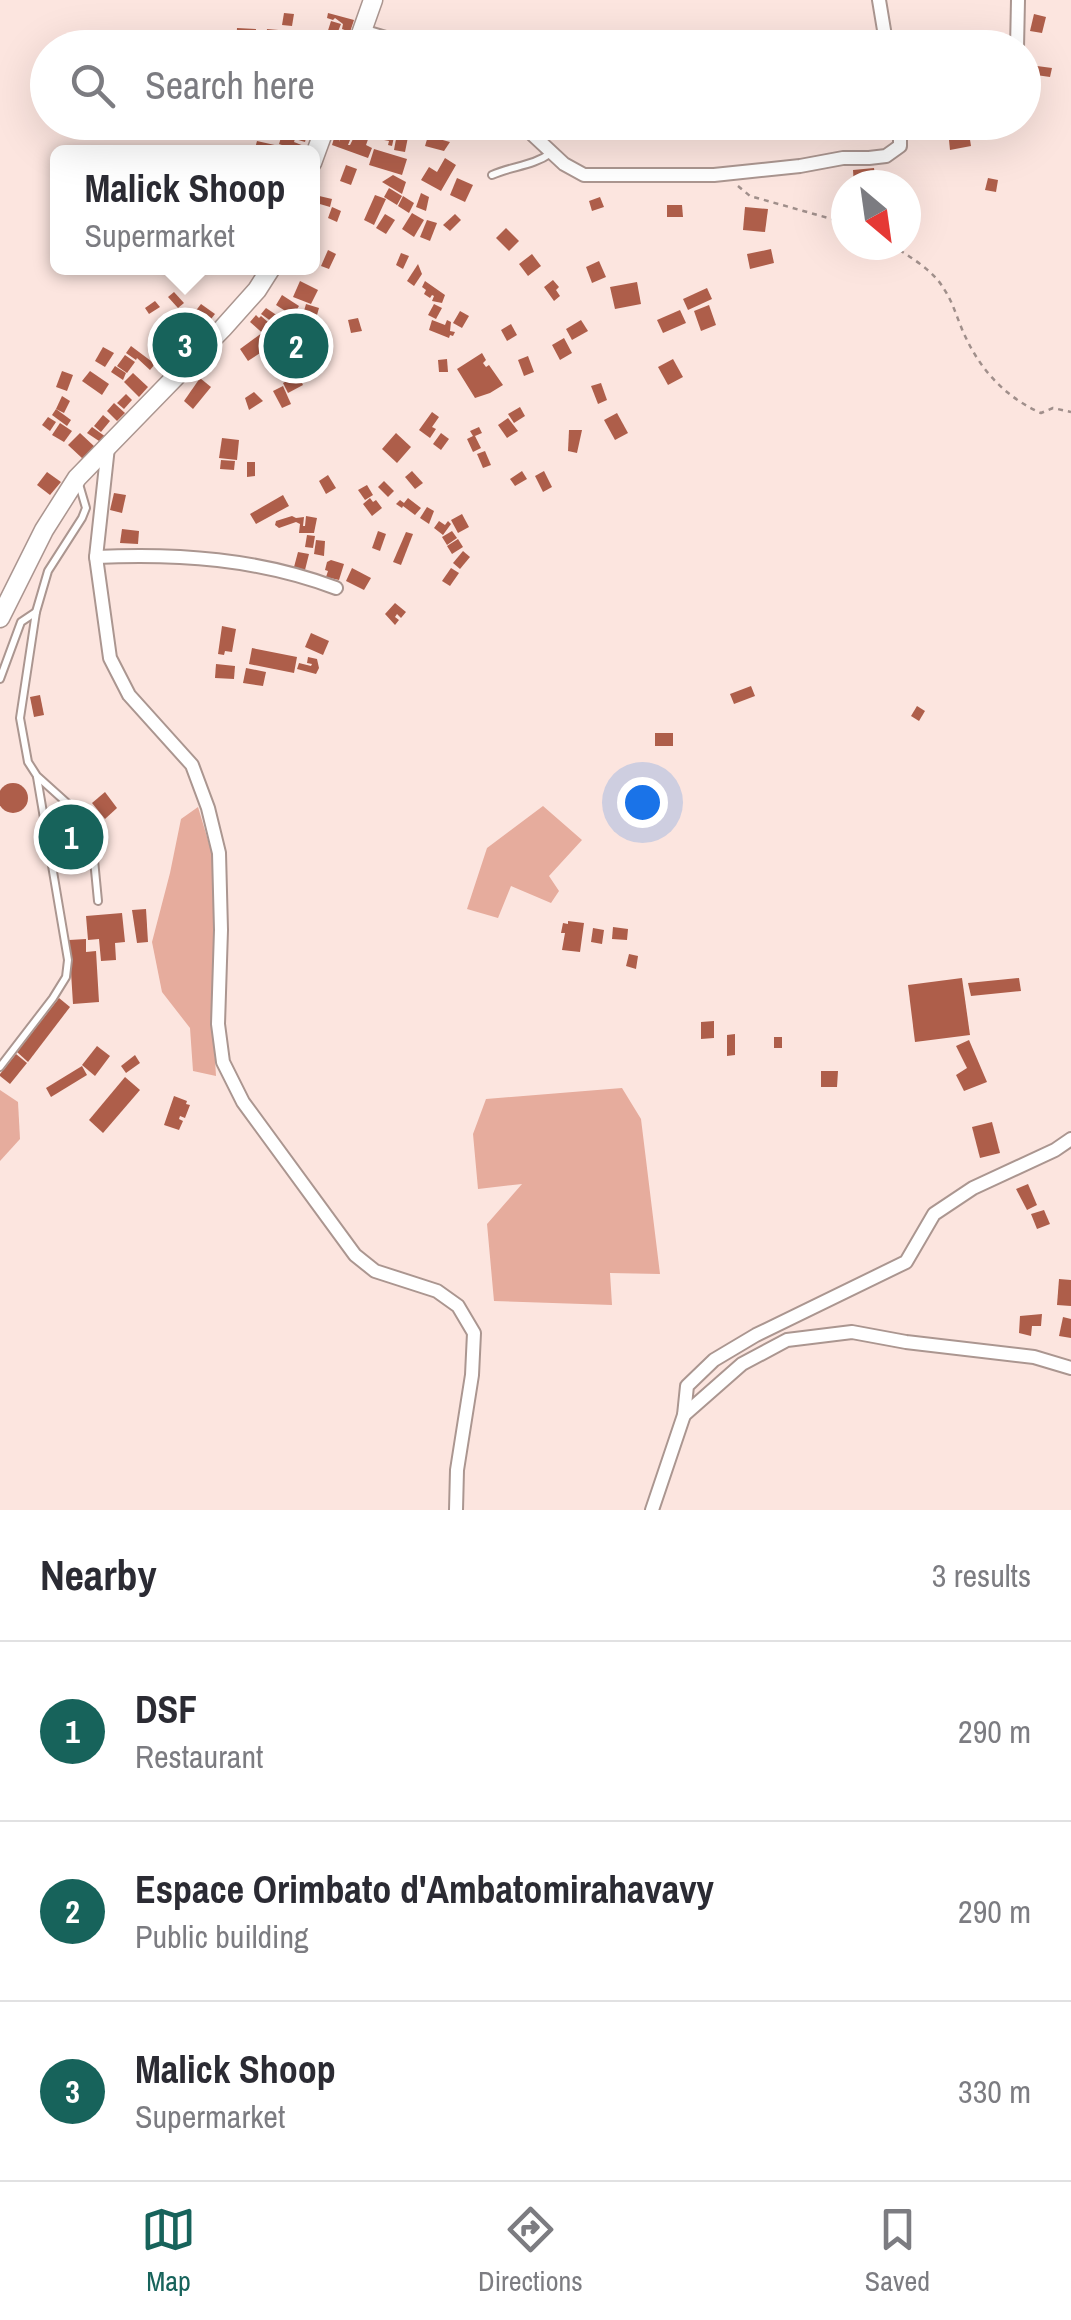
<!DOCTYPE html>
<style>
:root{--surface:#fff;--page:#f7f7f7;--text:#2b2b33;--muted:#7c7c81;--line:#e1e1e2;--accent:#17635b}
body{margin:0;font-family:"Archivo Narrow",sans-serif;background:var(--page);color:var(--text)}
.compass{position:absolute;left:831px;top:170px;width:90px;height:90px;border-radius:50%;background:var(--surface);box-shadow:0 10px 40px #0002;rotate:151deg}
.you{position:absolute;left:642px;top:802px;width:35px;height:35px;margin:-25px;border:8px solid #fff;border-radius:50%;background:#1a73e8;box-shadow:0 0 0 15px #1a73e833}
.badge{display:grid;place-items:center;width:65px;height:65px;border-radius:50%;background:var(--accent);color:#fff;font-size:32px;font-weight:700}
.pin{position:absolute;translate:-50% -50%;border:5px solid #fff;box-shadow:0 2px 10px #0006}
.popup{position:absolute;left:50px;top:145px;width:270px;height:130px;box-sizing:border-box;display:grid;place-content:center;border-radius:15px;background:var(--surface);filter:drop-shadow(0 2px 8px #0005);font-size:32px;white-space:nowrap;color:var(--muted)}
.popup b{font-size:38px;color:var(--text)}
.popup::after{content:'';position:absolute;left:50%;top:100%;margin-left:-20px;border:20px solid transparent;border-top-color:var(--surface)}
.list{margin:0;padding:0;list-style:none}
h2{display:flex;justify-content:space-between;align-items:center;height:130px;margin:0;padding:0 40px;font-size:42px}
h2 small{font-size:32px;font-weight:400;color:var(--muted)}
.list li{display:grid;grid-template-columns:65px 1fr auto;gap:30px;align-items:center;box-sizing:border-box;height:180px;padding:0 40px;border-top:2px solid var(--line)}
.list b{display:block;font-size:38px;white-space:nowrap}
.list p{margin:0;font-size:32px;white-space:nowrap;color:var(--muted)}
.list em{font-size:32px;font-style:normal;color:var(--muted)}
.icon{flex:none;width:55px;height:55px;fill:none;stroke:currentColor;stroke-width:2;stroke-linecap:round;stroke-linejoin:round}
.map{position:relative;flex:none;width:1071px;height:1510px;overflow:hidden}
.search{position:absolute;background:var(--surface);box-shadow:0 10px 40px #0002;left:30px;right:30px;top:30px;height:110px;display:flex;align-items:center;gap:25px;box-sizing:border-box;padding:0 35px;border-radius:55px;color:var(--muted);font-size:38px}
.sheet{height:670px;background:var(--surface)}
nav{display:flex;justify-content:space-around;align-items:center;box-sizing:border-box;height:140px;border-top:2px solid var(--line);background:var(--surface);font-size:28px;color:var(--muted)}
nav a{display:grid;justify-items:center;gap:5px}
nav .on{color:var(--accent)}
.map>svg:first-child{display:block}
</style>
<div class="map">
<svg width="1071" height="1510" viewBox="0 0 1071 1510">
<rect width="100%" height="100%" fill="#fce5df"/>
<g fill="#e6ac9d">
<path d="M543,806l39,34 -33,36 10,15 -8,12 -40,-17 -13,32 -31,-9 20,-61z"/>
<path d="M198,807l15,50v170l3,49 -23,-5 -3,-43 -28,-36 -10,-50 18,-69 11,-54z"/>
<path d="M622,1088l19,31 19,155 -50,-1 2,32 -118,-4 -7,-77 35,-40 -44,5 -5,-55 13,-35z"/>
<path d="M0,1090l18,12 2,37 -20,22z"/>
</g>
<g fill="#ae5e4a">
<path d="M284,13l10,1 -2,12 -10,-1z"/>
<path d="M328,13l26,7 -4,12 -8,-3 1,-5 -8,-6 -2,2 -6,-2z"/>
<path d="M1034,14l12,3 -4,16 -12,-2z"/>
<path d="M331,21l10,3 -4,10 12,4 -2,8 -11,-3 -1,5h-27l3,-10 13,5z"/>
<path d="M237,28l19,1 -1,13 -19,-1z"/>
<path d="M267,29l23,2 -3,17h-13v-4l-8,-1z"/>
<path d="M293,31l7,2 -3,15 -8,-1z"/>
<path d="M199,38l23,3 -1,7h-23z"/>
<path d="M1037,66l15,2 -2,9 -14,-2z"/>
<path d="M194,122h15l1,14 -14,2z"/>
<path d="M286,122l32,2 -5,17 -7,-3 -1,4 -10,-3 -1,3 10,4 -2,6 -23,-8z"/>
<path d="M356,122l19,2 13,-2 -3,9 -6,-2 -2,5 -6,-3 -5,14 6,3 -4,10 -36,-13 3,-10 6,2 -2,5 3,-5 8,3 -2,5h2l3,-6 -3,-1z"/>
<path d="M388,126l8,2 -4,18 -4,-1 1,-4 -5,-1z"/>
<path d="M968,127l3,19 -21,4 -2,-20z"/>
<path d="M398,128l16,1v4l-5,-1 -4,20 -11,-2z"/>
<path d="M428,136l22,6 -6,9 -19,-5z"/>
<path d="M257,141l22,5 -1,6h-24z"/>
<path d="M374,149l33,10 -5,16 -33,-10z"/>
<path d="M445,158l11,7 -15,26 -20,-11 8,-13 8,5z"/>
<path d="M346,165l11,4 -6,16 -11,-4z"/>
<path d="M874,168l2,17h-22l-1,-15z"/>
<path d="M393,175l13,7 -4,12 -20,-12z"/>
<path d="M457,178l16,7 -8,17 -15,-7z"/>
<path d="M988,178l10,2 -2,12 -11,-2z"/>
<path d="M389,188l13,8 -5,9 -13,-8z"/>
<path d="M421,193l8,4 -3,14 -10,-4z"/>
<path d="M315,195l17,4 -2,8 -17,-5z"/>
<path d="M375,195l11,4 -12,26 -10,-5z"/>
<path d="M403,196l11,7 -5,10 -11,-7z"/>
<path d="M600,197l4,10 -12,4 -3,-10z"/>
<path d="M667,205h15l1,12h-16z"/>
<path d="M332,207l9,4 -4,11 -9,-4z"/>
<path d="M745,207l23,2 -3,23 -22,-2z"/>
<path d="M412,213l12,7 -10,17 -12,-8z"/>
<path d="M385,214l10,6 -9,14 -10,-6z"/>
<path d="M455,214l6,6 -11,11 -7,-6z"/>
<path d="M427,220l10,3 -7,18 -10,-4z"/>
<path d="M506,228l13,13 -10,10 -13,-13z"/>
<path d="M771,249l3,14 -24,6 -3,-15z"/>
<path d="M328,250l8,4 -7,15 -8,-3z"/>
<path d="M401,253l8,3 -6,13 -7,-4z"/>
<path d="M532,254l9,12 -13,10 -9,-12z"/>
<path d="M599,261l7,16 -14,6 -6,-16z"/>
<path d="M418,264l4,10 -8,12 -7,-5z"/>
<path d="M553,280l6,7 -3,3 4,6 -6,5 -10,-14z"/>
<path d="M300,281l18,9 -7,14 -18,-7z"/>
<path d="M425,281l20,14 -3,8 -10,-2 2,-5 -2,-1 -2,3 -6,-4 2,-4 -4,-3z"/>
<path d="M637,282l4,22 -26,5 -5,-22z"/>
<path d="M707,288l5,11 -24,11 -5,-11z"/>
<path d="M174,292l10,11 -6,5 -10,-11z"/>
<path d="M282,295l17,11 -6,10 -17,-11z"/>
<path d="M155,301l5,6 -11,7 -4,-6z"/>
<path d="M201,304l14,10 -11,14 -13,-11z"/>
<path d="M306,304l13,4 -2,7 -4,-1 -2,6 -9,-2z"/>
<path d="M434,304l8,4 -6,11 -8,-4z"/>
<path d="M709,305l7,20 -15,6 -7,-20z"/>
<path d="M266,308l18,12 -5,7 -18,-13z"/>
<path d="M680,310l6,13 -23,10 -6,-13z"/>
<path d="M460,311l9,5 -7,12 -9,-5z"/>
<path d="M171,313l5,6 -10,8 -5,-5z"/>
<path d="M256,315l3,3 2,-2 7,6 -3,2 8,7 -5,7 -18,-16z"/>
<path d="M358,318l4,13 -11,2 -3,-13z"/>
<path d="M432,320l13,5 2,-5 4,2 -1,9 5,1 -2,4 -3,-1 -1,3 -20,-8z"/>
<path d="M581,320l7,11 -16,9 -6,-11z"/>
<path d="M179,321l7,10 -14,10 -7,-9z"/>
<path d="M287,323l5,5 -12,12 -6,-5z"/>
<path d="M511,324l6,11 -10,6 -6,-11z"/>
<path d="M262,333l9,13 -23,15 -8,-12z"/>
<path d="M186,335l11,12 -12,11 -11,-12z"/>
<path d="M564,338l8,15 -12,7 -8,-15z"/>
<path d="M131,346l24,18 -5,6 -13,-12 -1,2 -10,-7z"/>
<path d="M169,346l8,7 -10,12 -8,-7z"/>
<path d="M103,347l11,6 -9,14 -10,-6z"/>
<path d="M482,353l4,7 -3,3 3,4 3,-2 14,20 -13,8 -15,5 -18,-29z"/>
<path d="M125,355l10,7 -8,11 -10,-7z"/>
<path d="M528,356l6,16 -10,4 -6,-16z"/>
<path d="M447,359l1,13h-9l-1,-12z"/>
<path d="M673,359l10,18 -15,8 -10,-18z"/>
<path d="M115,366l11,7 -3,7 -12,-8z"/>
<path d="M62,371l11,4 -6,16 -11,-4z"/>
<path d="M90,371l19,13 -7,11 -20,-14z"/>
<path d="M133,373l15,14 -9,10 -15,-15z"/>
<path d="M298,375l5,10 -15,8 -5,-10z"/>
<path d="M200,378l11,9 -18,22 -9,-8z"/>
<path d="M601,383l6,17 -9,4 -7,-18z"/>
<path d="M283,386l8,18 -9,4 -9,-17z"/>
<path d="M254,392l9,9 -14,9 -4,-12z"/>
<path d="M126,394l6,6 -8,9 -7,-6z"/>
<path d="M62,396l8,5 -6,12 -8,-4z"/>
<path d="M114,403l11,10 -8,8 -10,-10z"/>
<path d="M520,407l5,9 -11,7 -6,-9z"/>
<path d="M56,409l15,11 -4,6 -15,-11z"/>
<path d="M432,412l7,5 -7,10 4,2 -6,9 -11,-8z"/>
<path d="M617,413l11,20 -13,7 -11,-20z"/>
<path d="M103,415l7,6 -9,11 -7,-6z"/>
<path d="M48,417l8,5 -6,9 -8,-6z"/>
<path d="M508,418l10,13 -11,7 -9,-13z"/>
<path d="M60,423l12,8 -8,11 -12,-7z"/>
<path d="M92,427l14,10 -4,6 -15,-10z"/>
<path d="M479,427l3,6 -7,3 6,12 -8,4 -6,-13 6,-3 -3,-5z"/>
<path d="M569,430h13l-5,23 -9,-2z"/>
<path d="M80,433l15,14 -12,12 -15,-14z"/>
<path d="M396,433l15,14 -14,16 -15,-14z"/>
<path d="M441,433l8,6 -8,11 -8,-6z"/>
<path d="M222,438l17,2 -2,20 -18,-2z"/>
<path d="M485,451l6,14 -8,3 -6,-14z"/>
<path d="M221,460l14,1 -1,9 -14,-1z"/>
<path d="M247,462h8v14l-8,1z"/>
<path d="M412,471l11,12 -8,6 -10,-12z"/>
<path d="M522,471l5,8 -12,7 -5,-7z"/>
<path d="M544,471l8,16 -9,5 -8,-16z"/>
<path d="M47,472l14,10 -11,13 -13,-10z"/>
<path d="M328,475l8,13 -10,6 -7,-13z"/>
<path d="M384,481l10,10 -6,6 -10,-10z"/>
<path d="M367,485l6,10 -8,5 -7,-10z"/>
<path d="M114,493l12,2 -4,18 -12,-3z"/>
<path d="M283,495l6,11 -33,18 -6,-10z"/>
<path d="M370,498l3,4 3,-2 6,8 -10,8 -9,-12z"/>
<path d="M408,498l13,10 -6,7 -12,-9 -1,2 -6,-4 4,-4 4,3z"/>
<path d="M427,507l7,4 -5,13 -9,-6z"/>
<path d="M462,514l7,13 -11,6 -7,-13z"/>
<path d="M292,516l4,2 8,-1 -1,9h2l1,-10 11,2 -3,15h-15l1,-9 -4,-2 -17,6 -4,-3 1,-4z"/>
<path d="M439,521l6,4 3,-4 3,3 -8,11 -9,-7z"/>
<path d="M122,529l17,2 -1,13 -18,-1z"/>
<path d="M378,531l8,3 -6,17 -8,-3z"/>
<path d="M452,531l5,7 -10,7 -5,-8z"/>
<path d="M406,532l7,2 -12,31 -8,-3z"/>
<path d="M307,535l8,1 -2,12 -8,-1z"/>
<path d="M458,539l5,8 -11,7 -5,-8z"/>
<path d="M316,540l9,1 -1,15 -10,-2z"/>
<path d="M463,551l7,6 -10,12 -7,-6z"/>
<path d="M298,552l11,2 -4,16 -11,-3z"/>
<path d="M331,560l13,4 -5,16 -13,-3 2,-6 -3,-1 2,-8z"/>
<path d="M352,568l19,10 -7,12 -18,-9z"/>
<path d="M451,568l8,5 -9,13 -8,-5z"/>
<path d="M395,603l11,9 -5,6 -4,-4 -2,3 4,3 -4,5 -10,-11z"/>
<path d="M222,626l14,3 -4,23 -7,-1 -1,4 -6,-1z"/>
<path d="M311,633l18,8 -6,14 -18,-8z"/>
<path d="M252,648l45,9 -3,16 -45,-9z"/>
<path d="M308,657l9,2 2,9 -3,6 -19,-5 2,-6 12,3 1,-2 -5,-1z"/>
<path d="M216,664l19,2 -1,13 -19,-1z"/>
<path d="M246,668l20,4 -3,14 -20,-3z"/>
<path d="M751,686l4,10 -21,8 -4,-10z"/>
<path d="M40,695l4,20 -10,2 -4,-20z"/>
<path d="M917,706l8,5 -6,10 -8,-5z"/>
<rect x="655" y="733" width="18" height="13"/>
<circle cx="13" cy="798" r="15"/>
<path d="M105,792l12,16 -12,11 -13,-16z"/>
<path d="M66,805l3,5 4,-2 10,18 -6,4 3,5 4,-2 3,5 -3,2 4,6 -1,23h-12l-1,-9 8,-1v-7l-8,4 -7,-12 -12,6 -5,-10 7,-4 -11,-19z"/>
<path d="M146,909l2,33 -11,1 -5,-33z"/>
<path d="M122,913l3,29 -10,1 1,17 -15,1 -2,-22 -11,1 -2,-24z"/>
<path d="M568,921l16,2 -4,29 -18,-2 3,-17h-4l2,-10 5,1z"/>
<path d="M613,927l15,2 -1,11 -15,-1z"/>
<path d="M593,928l11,2 -2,14 -11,-2z"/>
<path d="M86,939v13l10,-1 3,51 -26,2 -4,-64z"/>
<path d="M629,954l9,2 -2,13 -10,-3z"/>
<path d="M962,978l8,57 -55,7 -7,-57z"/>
<path d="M1019,978l2,13 -50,5 -3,-13z"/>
<path d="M59,998l11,9 -42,55 -11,-10z"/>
<path d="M714,1021v17l-13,1v-17z"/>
<path d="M735,1034v21l-8,1v-21z"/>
<rect x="774" y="1037" width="8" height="11"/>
<path d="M969,1040l18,42 -23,9 -8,-16 11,-7 -11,-22z"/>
<path d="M97,1046l13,10 -15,20 -13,-11z"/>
<path d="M16,1054l11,9 -17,21 -10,-8v-2z"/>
<path d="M135,1055l5,8 -14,10 -5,-7z"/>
<path d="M82,1066l5,9 -36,22 -5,-9z"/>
<path d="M821,1071h17l-1,16h-16z"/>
<path d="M125,1077l15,13 -37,43 -14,-13z"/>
<path d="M174,1096l13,5 -1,3 4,1 -5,13 -5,-2 -1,3 4,2 -4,9 -15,-5z"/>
<path d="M992,1122l8,31 -20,5 -8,-31z"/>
<path d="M1028,1184l9,21 -10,5 -11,-21z"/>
<path d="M1044,1210l6,14 -13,5 -6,-15z"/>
<path d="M1059,1279l12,1v26l-14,-1z"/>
<path d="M1042,1314l-1,12h-9l-1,10 -12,-3 1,-17z"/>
<path d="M1063,1317l8,2v19l-12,-2z"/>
</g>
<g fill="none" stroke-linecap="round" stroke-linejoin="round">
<g stroke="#ab9690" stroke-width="10">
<g id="lane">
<path d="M492,175c20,-9 41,-9 59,-22"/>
<path d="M79,484l7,24 -4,10 -34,53 -12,41 -16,106 8,44 9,14 50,45 5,18 6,62"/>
<path d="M0,679l21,-57 15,-10"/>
<path d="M0,1067l53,-69 13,-21 2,-17 -31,-183"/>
</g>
</g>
<g stroke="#ab9690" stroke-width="16">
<g id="street">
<path d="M879,0l8,48"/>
<path d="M362,31l57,17"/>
<path d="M1017,48l1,-48"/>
<path d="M519,122l45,42 20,11h130l86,-9 43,-8h26l17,-2 14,-10v-24"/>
<path d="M108,447l-12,110 14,101 19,37 63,70 16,43 11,45 2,77 -3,94 5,38 20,40 112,153 20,16 62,20 21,15 16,27 -2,42 -15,95 -1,40"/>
<path d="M96,557c82,-4 163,2 240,31"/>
<path d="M684,1415l58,-51 45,-24 65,-8 54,10 128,15 37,11"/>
<path d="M652,1510l32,-95 3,-29 27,-26 42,-25 150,-73 28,-48 39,-26 82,-38 16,-11"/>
</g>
</g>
<g stroke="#ab9690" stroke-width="21">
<g id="secondary">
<path d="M356,48l17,-48"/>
<path d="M312,163l15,-41"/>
<path d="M0,618l44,-88 33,-52 146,-150 34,-38 14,-22"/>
</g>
</g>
<g stroke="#a08f8b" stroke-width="2.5" stroke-dasharray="5 5" stroke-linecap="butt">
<path d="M738,186l12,10 96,27"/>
<path d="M891,245c17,10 43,26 53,44 10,15 14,33 22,49 16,34 41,60 75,75l12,-5 18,4"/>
</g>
<use href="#lane" stroke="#fff" stroke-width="6"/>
<use href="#street" stroke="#fff" stroke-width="12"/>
<use href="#secondary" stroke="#fff" stroke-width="18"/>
</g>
</svg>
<svg class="compass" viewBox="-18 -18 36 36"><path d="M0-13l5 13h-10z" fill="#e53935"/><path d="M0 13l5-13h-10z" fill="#7c7c81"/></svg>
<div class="you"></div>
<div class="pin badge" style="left:71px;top:837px">1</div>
<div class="pin badge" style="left:296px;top:346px">2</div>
<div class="pin badge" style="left:185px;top:345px">3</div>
<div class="popup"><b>Malick Shoop</b>Supermarket</div>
<div class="search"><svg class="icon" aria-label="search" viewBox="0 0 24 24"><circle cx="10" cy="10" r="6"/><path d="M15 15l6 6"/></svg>Search here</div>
</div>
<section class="sheet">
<h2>Nearby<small>3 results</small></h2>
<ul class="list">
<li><span class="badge">1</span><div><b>DSF</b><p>Restaurant</p></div><em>290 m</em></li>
<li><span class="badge">2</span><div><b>Espace Orimbato d'Ambatomirahavavy</b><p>Public building</p></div><em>290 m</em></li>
<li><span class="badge">3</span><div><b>Malick Shoop</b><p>Supermarket</p></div><em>330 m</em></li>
</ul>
</section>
<nav>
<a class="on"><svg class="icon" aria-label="map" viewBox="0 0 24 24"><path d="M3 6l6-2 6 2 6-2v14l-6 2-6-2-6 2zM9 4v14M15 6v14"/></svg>Map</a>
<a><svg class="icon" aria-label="directions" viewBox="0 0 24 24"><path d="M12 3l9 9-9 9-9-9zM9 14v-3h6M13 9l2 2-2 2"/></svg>Directions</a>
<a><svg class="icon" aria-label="saved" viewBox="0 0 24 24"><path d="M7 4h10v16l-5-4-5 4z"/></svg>Saved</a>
</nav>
